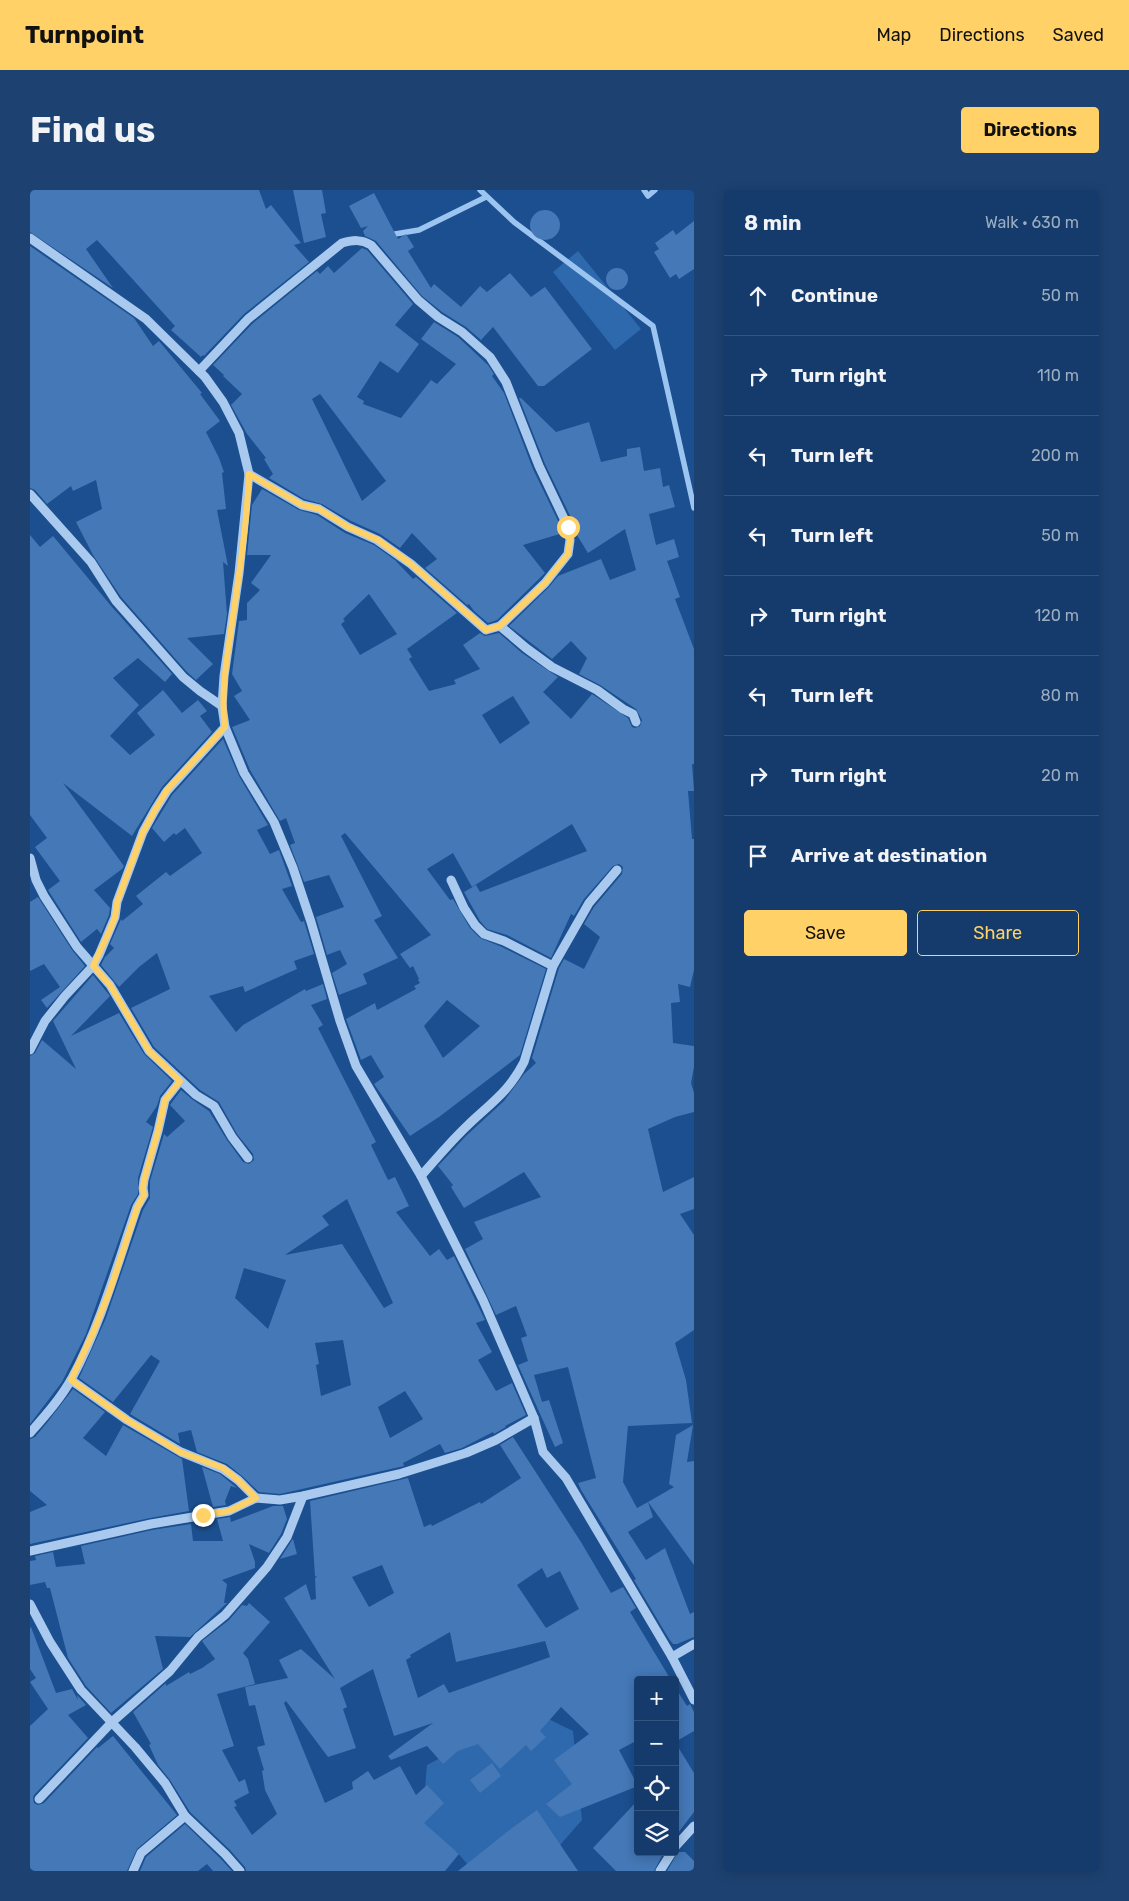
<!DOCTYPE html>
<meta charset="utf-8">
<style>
:root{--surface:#143b6b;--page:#1d4271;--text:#f1f3f6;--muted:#9dadc1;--line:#33557e;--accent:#ffd166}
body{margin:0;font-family:Rubik,sans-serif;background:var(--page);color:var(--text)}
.controls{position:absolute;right:15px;bottom:15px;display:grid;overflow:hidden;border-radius:5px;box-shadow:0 2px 12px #0003}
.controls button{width:45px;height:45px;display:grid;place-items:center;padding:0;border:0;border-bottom:1px solid var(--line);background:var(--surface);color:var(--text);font:25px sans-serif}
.stop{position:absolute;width:15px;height:15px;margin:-11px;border:4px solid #ffd166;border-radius:50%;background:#fff}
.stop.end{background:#ffd166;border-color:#fff;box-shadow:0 1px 5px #0008}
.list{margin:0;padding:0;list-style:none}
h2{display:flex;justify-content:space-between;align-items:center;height:65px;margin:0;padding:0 20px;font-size:21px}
h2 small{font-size:16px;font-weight:400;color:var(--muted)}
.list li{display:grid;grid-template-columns:32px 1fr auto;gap:15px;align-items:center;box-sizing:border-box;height:80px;padding:0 20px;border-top:1px solid var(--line)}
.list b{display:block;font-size:19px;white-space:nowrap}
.list em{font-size:16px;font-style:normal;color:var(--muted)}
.actions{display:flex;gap:10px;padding:15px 20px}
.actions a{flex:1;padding:11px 0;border:1px solid var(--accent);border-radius:5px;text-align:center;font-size:18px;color:var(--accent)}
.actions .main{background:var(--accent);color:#111}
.icon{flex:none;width:28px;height:28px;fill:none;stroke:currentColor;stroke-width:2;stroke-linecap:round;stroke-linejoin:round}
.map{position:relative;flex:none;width:664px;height:1681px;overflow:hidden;border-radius:5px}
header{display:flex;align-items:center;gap:30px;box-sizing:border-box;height:70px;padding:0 25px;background:var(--accent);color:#111}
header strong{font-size:24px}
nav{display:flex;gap:28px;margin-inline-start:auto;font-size:18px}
.intro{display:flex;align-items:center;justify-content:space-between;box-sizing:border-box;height:120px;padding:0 30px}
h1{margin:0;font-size:35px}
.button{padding:12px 22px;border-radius:5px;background:var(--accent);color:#111;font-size:18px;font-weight:700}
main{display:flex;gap:30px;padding:0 30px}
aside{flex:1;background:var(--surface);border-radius:5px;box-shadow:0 2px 12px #0003}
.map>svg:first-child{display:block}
</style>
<header>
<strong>Turnpoint</strong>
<nav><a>Map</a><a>Directions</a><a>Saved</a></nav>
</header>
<div class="intro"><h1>Find us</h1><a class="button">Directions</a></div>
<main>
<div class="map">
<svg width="664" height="1681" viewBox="0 0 664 1681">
<rect width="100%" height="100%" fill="#1b4f8f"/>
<g fill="#2e69ad">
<path d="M548,61l63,78 -26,21 -62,-78z"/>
<path d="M510,1525l33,16 9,89 -22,25 -87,26 -16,-19 -36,-17 6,-70 82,-43z"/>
</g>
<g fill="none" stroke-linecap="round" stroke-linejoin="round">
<g stroke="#9cc4f0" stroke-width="5.5">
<path d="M450,0l34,32 139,104 41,182"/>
<path d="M614,0l4,6 7,-6"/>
<path d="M359,45l30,-5 67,-33"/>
</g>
</g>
<g fill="#4478b7" fill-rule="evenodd">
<path d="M0,0h229l7,19 5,-4 30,38 -7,2 15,17 -65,52 -40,42 -1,-1 -2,2 -30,-27 4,-4 -78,-86 -11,9 27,39 -83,-56z"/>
<path d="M263,0h29l4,23 -5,1 5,23 -22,6z"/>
<path d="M344,3l24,46 8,-5 8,13 -6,4 23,37 3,-4 27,23 19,-21 7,6 23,-19 21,24 14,-10 47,62 -48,37h-6l-45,-59 -12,13 -15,-13 -24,-15 -20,-16 -46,-55 -11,-5 -2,-5 5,-5 -7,2 -12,-22z"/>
<circle cx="515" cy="35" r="15"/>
<path d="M664,31v48l-15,10 -3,-5 -6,4 -16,-26 5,-3 -4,-6 18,-13 3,5z"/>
<path d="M0,56l104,72 19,28 6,-5 43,52 -2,1 20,27 -14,11 13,26 5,14 -2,1 4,36 -9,1 11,56 -5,-4 4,52 -3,20 -37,4 26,26 -17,16 -9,-8 -66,-75 -28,-42 -17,-33 26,-13 -6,-29 -23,11 -2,-5 -24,18 -12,-14 -5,-2z"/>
<path d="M332,58l5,2 46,54 -18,21 24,19 -21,29 -18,-12 -23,36 7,4 -1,3 38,14 30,-38 6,4 19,-20 -35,-25 13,-17 24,15 30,28 6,9 -2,2 12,17 29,76 29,60 1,4 -40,12 22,28 -48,47 -9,3 -14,-12 -5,-7 -2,1 -42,-37 12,-9 -25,-26 -12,15 -20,-14 -29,-13 -29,-17 -18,-5 -35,-21 4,-4 -9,-15 2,-1 -19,-24 -16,-29 11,-11 -19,-18 1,-1 -11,-10 39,-41 65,-53 3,3 8,-8 6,7zM290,204l66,87 -24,20 -50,-102z"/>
<circle cx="587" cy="89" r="11"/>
<path d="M489,208h2l35,34 33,-10 12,40 26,-6v-7l13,-2 4,24 16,-3 3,19 6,-2 6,22 -26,7 7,31 18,-6 5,18 -12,4 13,36 -5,2 19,50v115h-2l2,27h-6l4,48h2v131l-4,17 -12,-3 2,18 -9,1 2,40 21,3v21l-3,16 3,10v19l-19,5 -27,12 15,63 31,-15v32l-14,5 14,21v95l-19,13 11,37 6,43 -64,3 -5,56 14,26 11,-6 5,15 -25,15 18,28 19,-12 25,66 4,-2v25l-17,7h-4l-4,-5 -35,-59 2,-1 -55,-89 -3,-7 18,-5 -28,-111 -34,8 8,27 7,-2 14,43 -8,4 -37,-82 10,-4 -7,-23 6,-2 -11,-30 -20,9 -31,-66 18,-10 -9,-17 67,-25 -17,-25 -60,36 -13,-21 2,-2 -15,-19 28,-30 38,-35 20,-27 12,-11 -4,-5 27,-90 5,-9 20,10 16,-32 -16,-13 10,-17 28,-33 1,-7 -4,-3 -6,2 -29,33 -10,17 -3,-2 -20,44 -44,-23 -20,-6 -7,-8 -16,-29 12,-7 4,7 107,-41 -15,-27 -100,63 -19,-34 -26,16 23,31 3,-1 17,29 10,10 22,9 44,22 -26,86 -81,62 -29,19 -36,-52 10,-7 -13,-22 -10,5 -15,-41 29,-16 2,7 2,-1 37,-20 -2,-3 6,-3 -2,-3 1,-1 -6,-13 -3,2 -10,-14 31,-19 -86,-102 -4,3 41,80 -8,4 24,38 -35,16 4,10 -28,11 -7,-22 15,-9 -7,-14 -13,5 -11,-38 28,-10 -15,-32 -25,7 -14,-37 5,-2 -9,-25 -6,3 -30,-51 -18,-43 18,-7 -16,-24 8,-5 -10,-17 7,-53 8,-1v-17l13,-13 -9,-7 20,-28h-24l5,-50 10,-16 37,21 18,5 28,18 29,12 21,15 18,19 3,-2 41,36 -50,36 5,8 -3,2 20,32 27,-7 -2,-4 26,-11 -17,-24 17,-12 5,3 14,-3 23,20 36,24 -15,15 28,27 21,-25 36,24 4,9 3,1 5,-2 2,-6 -6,-11 -36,-24 -21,-11 8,-16 -16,-17 -19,18 -43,-33 40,-39 9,-11 43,-17 9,21 26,-10 -11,-41 -37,24 -13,-21 -1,-8 -29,-60zM339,404l28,40 -37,21 -19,-31 4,-3 -2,-2zM483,506l17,27 -30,21 -18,-29zM417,810l33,26 -37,32 -19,-32z"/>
<path d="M0,345l10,12 13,-11 59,71 60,67 -7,8 -27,-24 -25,20 26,27 -29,31 20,19 25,-20 -18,-22 26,-23 19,23 16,-13 9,11 -7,5 12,16 -50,55 -30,49 -69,-53 61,83 -2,3 -28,21 16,18 -1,7 -8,19 -4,-5 -16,13 -33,-52 12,-9 -25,-34 12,-9 -17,-23z"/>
<path d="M193,549l16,37 29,49 -11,5 13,24 9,-4 13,36 -10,3 19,33 3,-1 10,33 -20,7 3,8 -52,23 -2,-6 -34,10 27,36 7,-7 62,-36 1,2 17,-7 4,15 -16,6 12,20 -5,3 58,114 -5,3 17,35 7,-3 14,29 -13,6 34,44 9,-7 8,11 7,-4 31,64 -9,3 16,29 -14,8 18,31 16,-8 14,32 -21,11 1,1 -12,7 -1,-2 -31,16 -17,5 -5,-9 -37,19 1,3 -124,28 -21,-2 -17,-16 -15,-12 -30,-12 -6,-22 -13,3 2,11 -50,-30 30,-53 -9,-6 -38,47 -34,-24 27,-60 37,-108 7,-12v-17l14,-47 3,3 18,-16 -15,-16 11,-15 12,10 16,11 18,29 16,22 6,2 5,-4 -1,-6 -16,-20 -18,-32 -19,-12 -46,-43 -23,-39 39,-19 -13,-36 -18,14 -20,20 -18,-22 4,-8 9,-9 -4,-4 11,-25 1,2 21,-17 -7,-8 30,-24 4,4 32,-23 -17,-25 -9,7 -2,-2 -10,9 -12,-14 20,-33zM317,1009l46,104 -9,5 -42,-64 -57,11 44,-30 -7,-9zM214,1078l42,12 -18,49 -33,-31zM313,1150l8,45 -30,11 -5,-31 3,-1 -4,-21zM375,1201l18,28 -33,19 -12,-31z"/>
<path d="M8,707l34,53 13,16 -38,42 -6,-8 19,-13 -16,-23 -14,7v-69z"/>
<path d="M63,785l17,21 -39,40 48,-23 25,41 28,27 -12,15 -3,10 -11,16 7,5 -15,51v16l-7,11 -45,129 -24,48 -32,42v-368l5,-3 7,-13 34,29 -23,-48z"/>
<path d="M43,1199l32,23 -22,26 23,18 17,-31 59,34 7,52 -39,7 -120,26v-32l17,-7 -17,-14v-52l5,-2 11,-13z"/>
<path d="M663,1235l-6,37 7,-1v104l-46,-63 26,-15 -5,-3 7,-49z"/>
<path d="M483,1247l68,105 30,51 12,-6 13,21 -6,4 41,68h-33v60l-19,10 19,36 -78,31 -14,-13 26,-20 -18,-24 35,-26 -28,-27 -21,24 6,6 -15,14 -5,-6 -26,24 -22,-25 -20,7 -15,13 -16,-18 -36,14 -3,-4 45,-33 -39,13 -21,-67 -33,19 7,19 -4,2 13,39 -28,9 -42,-56 -2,2 41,100 28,-14 -1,-7 16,-11 6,9 26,-14 16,29 11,-10 17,18 -20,20 35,31 -14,17h-199l-1,-4 -15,-17 -40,-38 -20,-32 -12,-15 -9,-20 2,-1 -18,-32 33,-29v3l23,-14 1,2 12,-6 13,-9 -13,-18 27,-21 13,-15 5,1 2,-3 21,19 -27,31 5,6 7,25 -38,10 17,52 -12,4 17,32 6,-3 4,14 -15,8 3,5 -3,1 18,28 25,-21 -12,-24 -3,-19 2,-1 -7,-23 8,-2 -10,-40 -6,1 -4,-19 43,-9 -9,-18 22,-11 34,30 -51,-81 22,-14 5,16 5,-1 -1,-21 2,-1 -2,-1 -5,-75 98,-23 16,49 7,-3 1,2 48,-24 1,2 40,-26 -21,-33zM352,1375l12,28 -25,14 -17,-30zM512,1378l5,10 13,-7 19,38 -33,19 -29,-43zM420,1442l6,30 89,-21 5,16 -101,36 -5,-9 -26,14 -12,-38 5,-3 -1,-2z"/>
<path d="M172,1277l18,7 17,14 -6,-2 -6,15 1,4 -13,2z"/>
<path d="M243,1316h10l4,13 -6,15 -12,19 -20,-9 6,18v6l-33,12 5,4 -3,19h3l-37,34 -35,-1 8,33 -52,44 -25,-27 -18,-28 -18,-70h-3l-2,-6 -15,3v-24l6,-1 -1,-4 18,-4 3,15 29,-3 -4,-18 71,-16 39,-6 2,17h30l-6,-22 13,-2 1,5z"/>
<path d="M263,1349l4,15 -17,5 12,-19z"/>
<path d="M1,1437l25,66 16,-4 6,11 -1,-5 9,10 -18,10 20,23 -54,57 -1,3 1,5 4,2 6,-2 53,-56 1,1 15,-12 64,79 -40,34 -10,22h-97v-145l18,-17 -18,-27 6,-4 -6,-9v-41z"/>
<path d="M645,1497l12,19 3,-2 4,8v19l-19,11 19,31v39l-19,25z"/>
<path d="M462,1573l9,13 -21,17 -10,-13z"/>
<path d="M608,1610v52h26l-10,19h-38l-23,-23z"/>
<path d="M507,1620l41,61h-120l54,-43z"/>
<path d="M155,1634l35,34 12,13h-19l-6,-7 -9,7h-58l6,-14z"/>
<path d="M648,1662h7l9,9v10h-27z"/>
</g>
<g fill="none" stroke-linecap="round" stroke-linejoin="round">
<g stroke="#a9c9ee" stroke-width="9">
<path d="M0,48l116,81 59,58 18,25 16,31 10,41 -10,99 -15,103 -2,30 3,21 19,46 30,49 19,46 18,54 29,99 16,45 65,110 62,124 51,118 9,34 23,26 106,179 22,43"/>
<path d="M169,181l49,-52 94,-76c11,-3 19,-4 29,2l47,55 20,17 24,15 28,25 16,25 33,84 29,61 2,13 -2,14 -23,29 -45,43 -14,4 -75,-66 -34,-24 -29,-13 -29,-18 -17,-4 -53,-31"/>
<path d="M0,304l61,68 25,39 67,76 17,14 22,15"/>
<path d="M470,436l26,22 26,19 45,23 26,19 10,5 3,8"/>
<path d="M0,668l6,22 8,16 33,51 33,38 39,66 47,44 18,11 18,31 16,21"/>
<path d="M421,690l13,28 11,17 9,9 20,7 49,25"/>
<path d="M0,860l15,-29 20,-25 28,-30 6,-11 16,-38 2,-15 26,-70 12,-22 12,-19 58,-64"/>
<path d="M391,986c15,-17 30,-35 47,-51 24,-23 40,-32 56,-63l29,-96 36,-63 28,-33"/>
<path d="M41,1190l56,40 54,32 42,17 15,11 18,18"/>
<path d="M0,1243c15,-17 31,-35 42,-55 29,-54 45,-113 65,-171l7,-12 -1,-7 1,-8 14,-49 7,-31 15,-19"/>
<path d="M0,1361l121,-27 78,-13 27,-13 24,2 23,-4 96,-22 67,-21 30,-13 38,-22"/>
<path d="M0,1414l20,38 31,48 54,57 30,36 20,33 40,38 15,17"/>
<path d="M642,1467l22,-13"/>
<path d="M9,1609l73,-77 58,-51 28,-34 27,-22 42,-48 20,-30 16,-41"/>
<path d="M645,1657l19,-21"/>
<path d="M103,1681l8,-18 44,-37"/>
<path d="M630,1681l12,-19"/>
</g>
</g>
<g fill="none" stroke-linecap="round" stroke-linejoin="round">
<path stroke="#ffd166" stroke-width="6" d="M173,1325l26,-4 27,-13 -18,-18 -15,-12 -43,-16 -53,-32 -56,-40 22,-47 17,-43 27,-82 7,-13 -1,-7 1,-8 14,-49 7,-31 15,-19 -31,-30 -39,-66 -17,-19 16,-34 6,-15 2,-15 26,-70 12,-22 12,-20 58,-63c-5,-37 3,-74 8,-111 7,-47 14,-94 16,-142l53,31 17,4 29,18 30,13 33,24 75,66 14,-4 45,-43 23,-29 2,-14 -2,-13"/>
</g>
</svg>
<div class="controls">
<button>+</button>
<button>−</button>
<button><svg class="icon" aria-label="locate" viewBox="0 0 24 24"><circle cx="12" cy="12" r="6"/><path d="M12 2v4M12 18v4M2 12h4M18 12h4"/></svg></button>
<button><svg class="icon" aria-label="layers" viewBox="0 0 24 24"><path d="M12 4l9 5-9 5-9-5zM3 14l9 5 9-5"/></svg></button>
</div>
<div class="stop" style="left:538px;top:337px"></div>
<div class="stop end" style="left:173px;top:1325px"></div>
</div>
<aside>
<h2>8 min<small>Walk · 630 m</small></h2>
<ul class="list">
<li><svg class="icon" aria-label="ahead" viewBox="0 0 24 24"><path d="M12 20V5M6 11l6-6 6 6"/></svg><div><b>Continue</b></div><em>50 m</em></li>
<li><svg class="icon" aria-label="right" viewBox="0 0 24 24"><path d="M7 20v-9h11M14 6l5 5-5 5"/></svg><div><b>Turn right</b></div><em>110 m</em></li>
<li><svg class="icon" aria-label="left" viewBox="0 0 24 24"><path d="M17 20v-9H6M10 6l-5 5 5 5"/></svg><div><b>Turn left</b></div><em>200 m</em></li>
<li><svg class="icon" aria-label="left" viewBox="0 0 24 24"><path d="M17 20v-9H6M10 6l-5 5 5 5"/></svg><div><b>Turn left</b></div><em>50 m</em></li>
<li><svg class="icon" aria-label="right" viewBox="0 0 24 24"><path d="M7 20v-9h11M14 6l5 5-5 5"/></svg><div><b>Turn right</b></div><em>120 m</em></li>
<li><svg class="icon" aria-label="left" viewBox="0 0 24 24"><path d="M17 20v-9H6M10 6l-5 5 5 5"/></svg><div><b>Turn left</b></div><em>80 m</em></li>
<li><svg class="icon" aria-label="right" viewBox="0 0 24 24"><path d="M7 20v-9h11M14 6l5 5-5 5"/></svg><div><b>Turn right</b></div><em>20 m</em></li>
<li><svg class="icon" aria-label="arrive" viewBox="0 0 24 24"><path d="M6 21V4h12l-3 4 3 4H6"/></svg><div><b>Arrive at destination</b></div></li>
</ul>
<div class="actions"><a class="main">Save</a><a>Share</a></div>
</aside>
</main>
